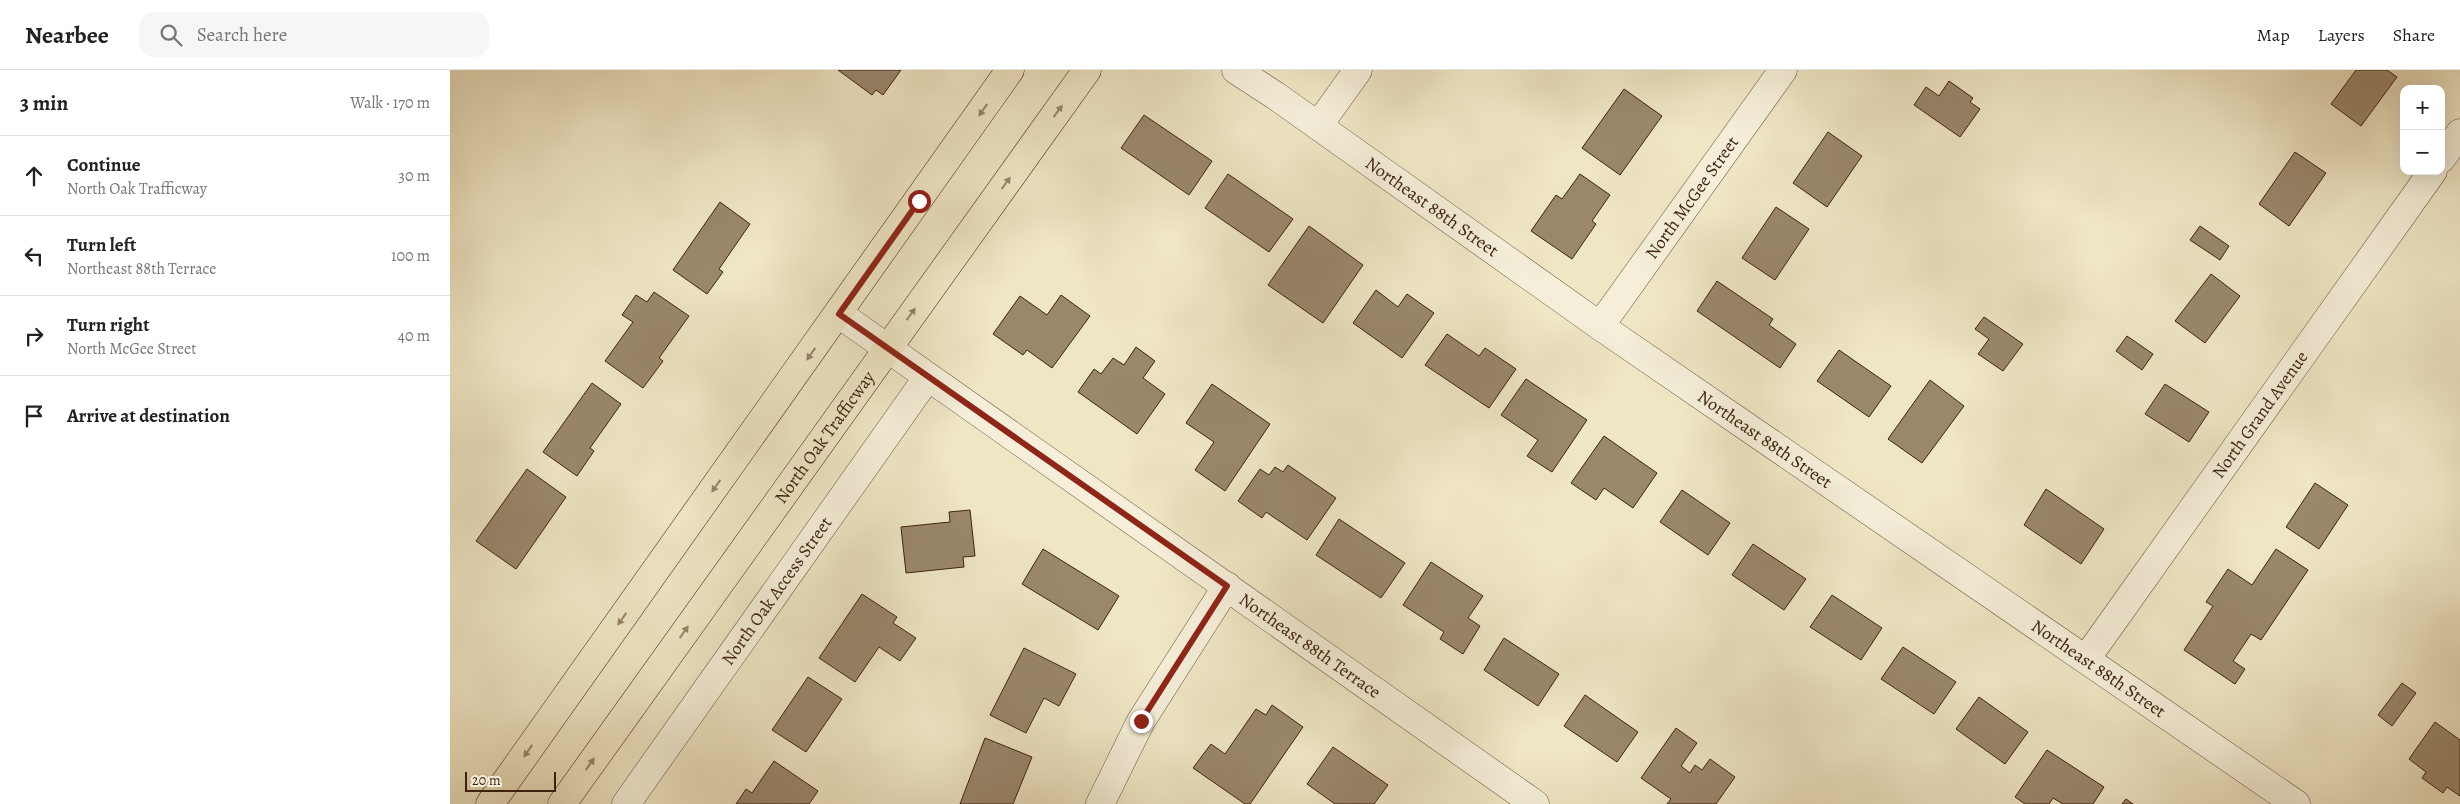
<!DOCTYPE html>
<meta charset="utf-8">
<style>
:root{--surface:#fff;--page:#f6f6f6;--text:#222;--muted:#767676;--line:#e0e0e0}
body{margin:0;font-family:Alegreya,serif;background:var(--page);color:var(--text)}
.controls{position:absolute;right:15px;top:15px;display:grid;overflow:hidden;border-radius:10px;box-shadow:0 5px 20px #0002}
.controls button{width:45px;height:45px;display:grid;place-items:center;padding:0;border:0;border-bottom:1px solid var(--line);background:var(--surface);color:var(--text);font:25px sans-serif}
.scale{position:absolute;left:15px;bottom:12px;width:91px;box-sizing:border-box;padding-left:5px;border:2px solid #3e220e;border-top:0;font-size:14px;line-height:18px;white-space:nowrap;color:#3e220e;-webkit-text-stroke:4px #f5efd9;paint-order:stroke}
.stop{position:absolute;width:15px;height:15px;margin:-11px;border:4px solid #8f2418;border-radius:50%;background:#fff}
.stop.end{background:#8f2418;border-color:#fff;box-shadow:0 1px 5px #0008}
.list{margin:0;padding:0;list-style:none}
h2{display:flex;justify-content:space-between;align-items:center;height:65px;margin:0;padding:0 20px;font-size:21px}
h2 small{font-size:16px;font-weight:400;color:var(--muted)}
.list li{display:grid;grid-template-columns:32px 1fr auto;gap:15px;align-items:center;box-sizing:border-box;height:80px;padding:0 20px;border-top:1px solid var(--line)}
.list b{display:block;font-size:19px;white-space:nowrap}
.list p{margin:0;font-size:16px;white-space:nowrap;color:var(--muted)}
.list em{font-size:16px;font-style:normal;color:var(--muted)}
.icon{flex:none;width:28px;height:28px;fill:none;stroke:currentColor;stroke-width:2;stroke-linecap:round;stroke-linejoin:round}
.map{position:relative;flex:none;width:2010px;height:734px;overflow:hidden}
header{display:flex;align-items:center;gap:30px;box-sizing:border-box;height:70px;padding:0 25px;background:var(--surface);border-bottom:1px solid var(--line)}
header strong{font-size:24px}
nav{display:flex;gap:28px;margin-inline-start:auto;font-size:18px}
.search{width:350px;height:45px;background:var(--page);display:flex;align-items:center;gap:12px;box-sizing:border-box;padding:0 18px;border-radius:15px;color:var(--muted);font-size:19px}
main{display:flex}
aside{flex:1;background:var(--surface)}
.map>svg:first-child{display:block}
</style>
<header>
<strong>Nearbee</strong>
<div class="search"><svg class="icon" aria-label="search" viewBox="0 0 24 24"><circle cx="10" cy="10" r="6"/><path d="M15 15l6 6"/></svg>Search here</div>
<nav><a>Map</a><a>Layers</a><a>Share</a></nav>
</header>
<main>
<aside>
<h2>3 min<small>Walk · 170 m</small></h2>
<ul class="list">
<li><svg class="icon" aria-label="ahead" viewBox="0 0 24 24"><path d="M12 20V5M6 11l6-6 6 6"/></svg><div><b>Continue</b><p>North Oak Trafficway</p></div><em>30 m</em></li>
<li><svg class="icon" aria-label="left" viewBox="0 0 24 24"><path d="M17 20v-9H6M10 6l-5 5 5 5"/></svg><div><b>Turn left</b><p>Northeast 88th Terrace</p></div><em>100 m</em></li>
<li><svg class="icon" aria-label="right" viewBox="0 0 24 24"><path d="M7 20v-9h11M14 6l5 5-5 5"/></svg><div><b>Turn right</b><p>North McGee Street</p></div><em>40 m</em></li>
<li><svg class="icon" aria-label="arrive" viewBox="0 0 24 24"><path d="M6 21V4h12l-3 4 3 4H6"/></svg><div><b>Arrive at destination</b></div></li>
</ul>
</aside>
<div class="map">
<svg width="2010" height="734" viewBox="0 0 2010 734">
<rect width="100%" height="100%" fill="#efe6c4"/>
<filter id="stains"><feTurbulence type="fractalNoise" baseFrequency=".004" numOctaves="4"/><feColorMatrix values="0 0 0 0 .2 0 0 0 0 .09 0 0 0 0 .02 0 0 0 .5 -.17"/></filter>
<radialGradient id="worn" r=".72"><stop offset=".6" stop-color="#630" stop-opacity="0"/><stop offset="1" stop-color="#630" stop-opacity=".3"/></radialGradient>
<g fill="#9a886d" stroke="#3e220e">
<path d="M388,0h63l-18,25 -7,-5 -4,5z"/>
<path d="M1906,0h31l10,7 -36,49 -30,-22z"/>
<path d="M1499,11l24,17 -3,4 10,7 -20,28 -46,-32 12,-18 13,9z"/>
<path d="M1174,19l38,27 -42,59 -38,-27z"/>
<path d="M694,45l68,46 -23,34 -68,-47z"/>
<path d="M1378,62l34,24 -35,51 -34,-24z"/>
<path d="M1845,82l31,21 -37,53 -30,-22z"/>
<path d="M778,104l65,45 -24,33 -64,-44z"/>
<path d="M1130,104l30,21 -18,26 4,3 -24,35 -41,-28 25,-36 6,4z"/>
<path d="M270,132l30,22 -31,45 4,3 -16,22 -34,-24z"/>
<path d="M1326,137l33,22 -34,51 -33,-22z"/>
<path d="M859,156l54,39 -40,58 -55,-38z"/>
<path d="M1750,156l29,20 -9,14 -30,-20z"/>
<path d="M1761,204l29,22 -35,47 -30,-22z"/>
<path d="M1267,211l56,38 -4,6 27,19 -16,24 -83,-57z"/>
<path d="M926,220l22,17 9,-13 27,19 -32,45 -49,-35z"/>
<path d="M204,222l35,24 -30,42 4,3 -20,27 -38,-27 28,-39 -11,-7 14,-20 11,7z"/>
<path d="M611,225l29,21 -38,52 -25,-18 -4,5 -30,-21 27,-38 27,19z"/>
<path d="M1534,247l39,27 -20,27 -25,-17 11,-15 -14,-10z"/>
<path d="M997,264l32,22 6,-8 31,21 -27,39 -64,-43z"/>
<path d="M1677,266l26,18 -11,16 -26,-19z"/>
<path d="M686,277l19,14 -12,17 22,16 -28,40 -59,-42 16,-23 7,5 12,-16 11,7z"/>
<path d="M1389,280l52,36 -22,31 -52,-36z"/>
<path d="M1076,309l61,41 -35,52 -25,-16 11,-16 -37,-25z"/>
<path d="M1480,310l34,26 -42,57 -34,-24z"/>
<path d="M142,313l29,21 -31,44 4,3 -17,25 -34,-24z"/>
<path d="M762,314l58,40 -45,67 -30,-21 19,-28 -28,-19z"/>
<path d="M1715,314l44,28 -20,30 -44,-28z"/>
<path d="M1154,366l53,37 -24,35 -29,-20 -8,12 -25,-17z"/>
<path d="M838,395l48,33 -29,42 -41,-28 -4,6 -24,-17 22,-32 9,6 6,-8 8,5z"/>
<path d="M77,399l39,28 -50,72 -40,-28z"/>
<path d="M1865,413l33,22 -29,44 -33,-22z"/>
<path d="M1596,419l58,40 -23,35 -57,-39z"/>
<path d="M1232,420l48,33 -22,32 -48,-33z"/>
<path d="M520,440l5,46 -12,1 1,10 -58,6 -5,-46 49,-5 -1,-10z"/>
<path d="M889,449l66,44 -24,35 -65,-43z"/>
<path d="M1303,474l53,35 -22,31 -52,-35z"/>
<path d="M593,479l76,47 -21,34 -76,-46z"/>
<path d="M1826,479l32,21 -47,70 -10,-6 -18,27 12,8 -10,15 -51,-34 29,-44 -7,-4 22,-33 24,16z"/>
<path d="M981,492l52,34 -15,22 12,8 -17,28 -23,-15 4,-7 -41,-27z"/>
<path d="M412,524l35,23 -4,6 23,15 -16,23 -21,-14 -24,35 -36,-24z"/>
<path d="M1382,525l50,33 -21,32 -51,-33z"/>
<path d="M1054,568l55,36 -21,32 -54,-36z"/>
<path d="M1453,577l53,35 -22,32 -53,-35z"/>
<path d="M574,578l52,26 -17,32 -15,-8 -18,35 -36,-18z"/>
<path d="M358,607l34,22 -36,53 -34,-22z"/>
<path d="M1952,613l14,10 -24,33 -14,-11z"/>
<path d="M1135,625l53,37 -21,30 -53,-36z"/>
<path d="M1529,627l49,35 -23,32 -49,-35z"/>
<path d="M822,635l31,22 -53,77h-5l-52,-36 18,-24 14,10 31,-45 10,6z"/>
<path d="M1985,652l25,18v56l-13,-9 -4,6 -21,-15 4,-6 -17,-13z"/>
<path d="M1226,658l21,15 -16,23 9,7 5,-8 7,5 8,-11 25,18 -19,27h-49l4,-5 -30,-21z"/>
<path d="M535,668l47,19 -19,47h-53z"/>
<path d="M883,677l55,38 -14,19h-39l-28,-20z"/>
<path d="M1597,680l57,37 -11,17h-30l-10,-6 -4,6h-24l-10,-7z"/>
<path d="M324,691l44,30 -9,13h-73l10,-15 6,4z"/>
<path d="M1676,729l7,5h-11z"/>
</g>
<g fill="none" stroke-linecap="round" stroke-linejoin="round">
<g stroke="#6a533c" stroke-width="29">
<g id="minor">
<path id="s1" d="M786,0l40,26 324,230 696,478"/>
<path d="M868,56l40,-56"/>
<path d="M1991,89l19,-26"/>
<path id="s2" d="M389,244l696,490"/>
<path id="s3" d="M1150,256l183,-256"/>
<path id="s4" d="M1636,589l347,-488"/>
<path id="s5" d="M176,734l301,-426"/>
<path d="M650,734l41,-83 86,-135"/>
</g>
</g>
<g stroke="#3e220e" stroke-width="29">
<g id="major">
<path d="M40,734l520,-734"/>
<path id="s6" d="M112,734l525,-734"/>
</g>
</g>
<use href="#minor" stroke="#f5efd9" stroke-width="28"/>
<use href="#major" stroke="#efe6c4" stroke-width="28"/>
</g>
<defs><path id="oneway-solid" d="M-6-.8H1V-3.2L6.5 0L1 3.2V.8H-6Z" transform="scale(1.25)"/></defs>
<g fill="#968469">
<use href="#oneway-solid" transform="translate(533 40) rotate(125)"/>
<use href="#oneway-solid" transform="translate(608 41) rotate(-54)"/>
<use href="#oneway-solid" transform="translate(556 113) rotate(-54)"/>
<use href="#oneway-solid" transform="translate(461 244) rotate(-54)"/>
<use href="#oneway-solid" transform="translate(361 284) rotate(125)"/>
<use href="#oneway-solid" transform="translate(266 416) rotate(125)"/>
<use href="#oneway-solid" transform="translate(172 549) rotate(125)"/>
<use href="#oneway-solid" transform="translate(234 562) rotate(-55)"/>
<use href="#oneway-solid" transform="translate(78 681) rotate(125)"/>
<use href="#oneway-solid" transform="translate(140 694) rotate(-55)"/>
</g>
<g fill="none" stroke-linecap="round" stroke-linejoin="round">
<path stroke="#8f2418" stroke-width="6" d="M469,131l-80,113 388,272 -86,135"/>
</g>
<g text-anchor="middle" stroke-width="4" stroke-linejoin="round" paint-order="stroke">
<g font-size="18" fill="#3e220e" stroke="#f5efd9">
<text dy="6" stroke="none"><textPath href="#s3" startOffset="158">North McGee Street</textPath></text>
<text dy="6" stroke="none"><textPath href="#s1" startOffset="239">Northeast 88th Street</textPath></text>
<text dy="6" stroke="none"><textPath href="#s4" startOffset="300">North Grand Avenue</textPath></text>
<text dy="6" stroke="none"><textPath href="#s6" startOffset="451">North Oak Trafficway</textPath></text>
<text dy="6" stroke="none"><textPath href="#s1" startOffset="645">Northeast 88th Street</textPath></text>
<text dy="6" stroke="none"><textPath href="#s5" startOffset="261">North Oak Access Street</textPath></text>
<text dy="6" stroke="none"><textPath href="#s2" startOffset="576">Northeast 88th Terrace</textPath></text>
<text dy="6" stroke="none"><textPath href="#s1" startOffset="1050">Northeast 88th Street</textPath></text>
</g>
</g>
<rect width="100%" height="100%" filter="url(#stains)"/>
<rect width="100%" height="100%" fill="url(#worn)"/>
</svg>
<div class="controls">
<button>+</button>
<button>−</button>
</div>
<div class="scale">20 m</div>
<div class="stop" style="left:469px;top:131px"></div>
<div class="stop end" style="left:691px;top:651px"></div>
</div>
</main>
